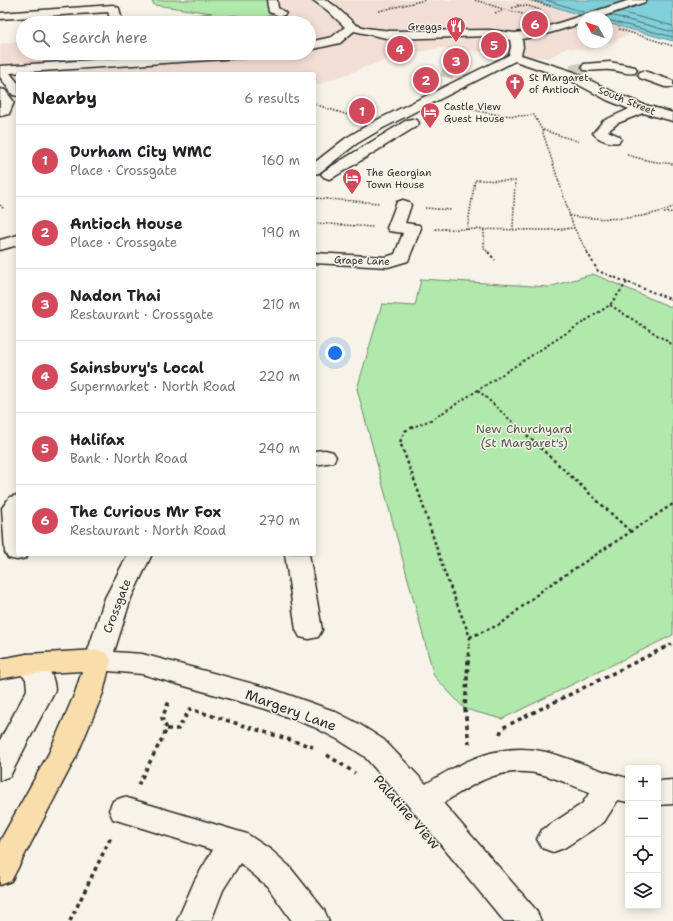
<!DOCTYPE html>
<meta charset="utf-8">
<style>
:root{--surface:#fff;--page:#f2f2f2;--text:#202124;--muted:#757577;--line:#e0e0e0;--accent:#d1495b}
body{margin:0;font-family:"Shantell Sans",sans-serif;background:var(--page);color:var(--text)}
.controls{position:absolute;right:12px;bottom:12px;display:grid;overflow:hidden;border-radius:4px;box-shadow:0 2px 10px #0003}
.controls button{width:36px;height:36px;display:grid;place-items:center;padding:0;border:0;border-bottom:1px solid var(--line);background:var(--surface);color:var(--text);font:20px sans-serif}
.compass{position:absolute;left:577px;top:12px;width:36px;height:36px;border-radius:50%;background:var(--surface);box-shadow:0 2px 10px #0003;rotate:310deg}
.you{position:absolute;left:335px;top:353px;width:14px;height:14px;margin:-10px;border:3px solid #fff;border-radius:50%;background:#1a73e8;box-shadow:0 0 0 6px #1a73e833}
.badge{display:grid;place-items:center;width:26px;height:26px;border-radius:50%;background:var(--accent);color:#fff;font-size:13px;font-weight:700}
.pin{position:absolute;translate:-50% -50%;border:2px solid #fff;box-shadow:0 1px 4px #0006}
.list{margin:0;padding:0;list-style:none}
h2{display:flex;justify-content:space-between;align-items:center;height:52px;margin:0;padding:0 16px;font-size:17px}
h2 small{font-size:13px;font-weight:400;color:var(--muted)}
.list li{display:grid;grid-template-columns:26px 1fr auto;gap:12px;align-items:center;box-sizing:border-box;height:72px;padding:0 16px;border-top:1px solid var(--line)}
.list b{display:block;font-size:15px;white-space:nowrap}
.list p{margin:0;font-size:13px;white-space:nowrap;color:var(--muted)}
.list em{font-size:13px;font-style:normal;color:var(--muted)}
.icon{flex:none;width:22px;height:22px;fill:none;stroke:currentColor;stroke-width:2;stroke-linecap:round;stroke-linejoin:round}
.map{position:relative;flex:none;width:673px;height:921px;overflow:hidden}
.search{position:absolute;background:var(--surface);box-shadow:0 2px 10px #0003;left:16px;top:16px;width:300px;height:44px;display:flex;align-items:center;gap:10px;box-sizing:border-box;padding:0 14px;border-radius:22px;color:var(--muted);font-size:15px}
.panel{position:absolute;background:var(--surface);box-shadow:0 2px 10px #0003;left:16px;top:72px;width:300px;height:484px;border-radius:4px}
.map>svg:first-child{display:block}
</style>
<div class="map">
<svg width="673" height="921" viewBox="0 0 673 921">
<rect width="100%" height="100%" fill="#f7f3e8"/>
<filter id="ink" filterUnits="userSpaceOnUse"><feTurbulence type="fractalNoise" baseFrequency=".025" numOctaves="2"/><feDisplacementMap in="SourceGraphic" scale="8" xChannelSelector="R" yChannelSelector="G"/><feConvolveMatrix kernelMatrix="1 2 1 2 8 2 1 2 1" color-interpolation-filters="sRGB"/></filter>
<g filter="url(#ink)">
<path fill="#f2ded4" d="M248,0h285l57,18h-7v24h24v-19l28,9 -46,19 -22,-3 -19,10 -108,-10 -47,9 -79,29v-12h-296v7l-15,-16h-3v-21l23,-3v12h286v-30h-133l37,-10z"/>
<g fill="#b1e8ab" stroke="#6e8a6b">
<path d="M152,0h115l8,14 -23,7 -17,-6 -45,8h-41l8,-4 55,-6 -58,-8z"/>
<path d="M593,274l80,34v327l-171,84 -37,-10 -31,-33 -77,-287 25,-85 33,2 6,-27 128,8z"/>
</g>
<path fill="#7fd0d8" stroke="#5d8e93" d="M533,0h140v41l-66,-18v-5h-17z"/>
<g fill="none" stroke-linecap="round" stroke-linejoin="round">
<g stroke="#4d6d70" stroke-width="1">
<path d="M546,0l40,13"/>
<path d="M620,12l53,14"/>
<path d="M610,15l63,17"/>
<path d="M607,20l66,17"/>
</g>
<g stroke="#cecbc2" stroke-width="12" stroke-dasharray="12 6" stroke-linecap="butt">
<path d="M442,70l16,4"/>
<path d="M571,71l17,-4"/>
</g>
<g stroke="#2b2b2b" stroke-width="3">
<g id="minor">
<path d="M267,0h10l1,8 8,5 -2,2 -4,1 -11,-4z"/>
<path d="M313,0h13l9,6 21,19 10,3 25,3 98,-1 26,3 22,-3 93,-30h16l-1,2 -47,16h-15v5l-40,12 -21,4 1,8 -2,8 53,17 43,22 25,10 31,9v8l-30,-8 -25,10 -10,8 11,5 2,3 -2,3c-8,2 -21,-2 -26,-9l10,-12 26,-12 -22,-9 -41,-22 -51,-17 -132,67 -27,16 -37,29 -5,1v-11l32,-25 27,-16 136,-67 2,-8 -1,-7 -21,-4 -98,3 -37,-8 -14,12 -31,7v-8l23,-5 13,-10 -18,-17z"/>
<path d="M113,5l6,3 3,13 -2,2h-41l2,-2 29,-3 -2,-6 -108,7v-6z"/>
<path d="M201,53h61l-2,3 -4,1 -246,16 8,10v13l-5,-1 -13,-18v-11z"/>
<path d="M610,62l25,5 2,3 -2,3c-8,2 -17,-3 -25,-3 -9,-1 -18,2 -26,0l-2,-3 2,-3z"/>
<path d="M644,71l29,10v6h-8l-25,-9 -2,-3 2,-3z"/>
<path d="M0,89l5,1 9,12 -5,12 -9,2z"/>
<path d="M412,119l5,1 2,3 -2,3 -83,51 -5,2 -5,-2 -3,-3 3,-3 83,-51z"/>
<path d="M403,200l6,2 2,3 -6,18 14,2 2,3 -13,33 -20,6 -74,-4v-10l72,4 9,-3 8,-21 -14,-2 -2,-3 10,-26z"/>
<path d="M18,235v10l-18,5v-10z"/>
<path d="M325,450l8,2 3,5 -3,5 -19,3v-14z"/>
<path d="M18,495v59h10l-2,4 -9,2 -9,-2 -3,-6 -3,-44 8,-11z"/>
<path d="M128,554h24l-21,44 -17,54 28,2 130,35 62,22 25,13 25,16 42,44c37,-23 76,-43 120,-32 28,7 54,20 82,26v24l-10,-2 -14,22 -40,26 -11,4 -11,-4 -5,-9 5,-9 40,-26 8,-12c-15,-5 -31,-13 -46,-17 -41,-11 -67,7 -101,28l93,107 5,11h-37l-92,-111 -48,-54 -25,-16 -25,-13 -48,-18 -124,-35 -44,-4 -9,-3 -4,-7 20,-62z"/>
<path d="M285,554h24l13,76 -4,7 -9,2 -9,-2 -4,-7z"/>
<path d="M27,654c17,5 27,18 28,36l-45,86 -10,4v-40l27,-50 -1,-11 -9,-8 -3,-7 3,-7z"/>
<path d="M673,780v24l-15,1v-24z"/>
<path d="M124,797l123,37 24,16 18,16 35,44 5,11h-37l-25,-35 -27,-23 -17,27 -12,31h-34l18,-41 18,-30 -100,-31 -4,-9 4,-9z"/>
</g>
</g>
<g stroke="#2b2b2b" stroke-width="3">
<path id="highway" d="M98,650l9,3 4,7 -8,33 -26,62 -66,126 -11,4v-44l49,-88 26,-60 7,-22 -55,3 -27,5v-20l27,-5z"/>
</g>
<g stroke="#2b2b2b" stroke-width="1.5" stroke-dasharray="1.5 1.5" stroke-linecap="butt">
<path d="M475,0l34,11 15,3"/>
<path d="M529,0l23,7"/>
<path d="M517,5l11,1 13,4"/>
<path d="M512,8l7,-2"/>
<path d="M379,11l46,-11"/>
<path d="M495,13l7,-2"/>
<path d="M619,29l54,17"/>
<path d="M314,104l37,12"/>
<path d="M467,105l1,3c22,7 43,9 66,7l8,15 32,98"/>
<path d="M543,130l37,12"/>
<path d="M627,155l23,6 23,3"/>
<path d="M314,198l65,5"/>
<path d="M0,205l4,4"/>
<path d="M425,208l26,2"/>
<path d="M664,213l9,-1"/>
<path d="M569,216c36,4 70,5 104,-9"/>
<path d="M314,223l59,4"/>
<path d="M435,229l116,1 23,-2 14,25"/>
<path d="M467,230l8,-50 40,1 -2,48"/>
<path d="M484,230v18l5,5"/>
</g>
<g stroke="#2b2b2b" stroke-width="2" stroke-dasharray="2.5 2.5" stroke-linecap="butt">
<path d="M488,252l7,8"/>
<path d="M587,252l11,19 75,29"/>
<path d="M610,305l63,40"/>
<path d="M478,390l41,38"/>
<path d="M411,428l22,-9 177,-114 18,-24"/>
</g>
<g stroke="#2b2b2b" stroke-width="2.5" stroke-dasharray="3 3" stroke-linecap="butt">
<path d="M413,427l-8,4 -5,11 19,51 25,78 26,66 -1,11"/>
<path d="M518,427l113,105"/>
<path d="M470,637l31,-13 44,-36 128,-84"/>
<path d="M664,648l9,-5"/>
</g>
<g stroke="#2b2b2b" stroke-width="3.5" stroke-dasharray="4 4" stroke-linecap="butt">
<path d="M167,729h11l12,-20 123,38"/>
<path d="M500,734l2,-6 164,-81"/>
<path d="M469,744l-4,-35 4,-62"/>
<path d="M327,755l28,18"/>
<path d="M138,785l29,-56 -5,-11 8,-19"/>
<path d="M70,921l42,-86"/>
</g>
<use href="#minor" fill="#f7f3e8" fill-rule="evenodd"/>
<use href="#highway" fill="#f9ddab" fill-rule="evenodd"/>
</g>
</g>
<defs>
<g id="restaurant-pin" transform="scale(1)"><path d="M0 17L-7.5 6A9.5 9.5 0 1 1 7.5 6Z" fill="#d1495b" stroke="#f7f3e8"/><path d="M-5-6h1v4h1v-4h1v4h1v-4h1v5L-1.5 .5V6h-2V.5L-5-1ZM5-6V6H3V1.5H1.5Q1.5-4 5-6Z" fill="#fff"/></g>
<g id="church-pin" transform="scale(1)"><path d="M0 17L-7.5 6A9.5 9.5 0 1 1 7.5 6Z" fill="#d1495b" stroke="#f7f3e8"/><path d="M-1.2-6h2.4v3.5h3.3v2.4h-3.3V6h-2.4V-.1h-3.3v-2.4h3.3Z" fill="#fff"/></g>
<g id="hotel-pin" transform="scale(1)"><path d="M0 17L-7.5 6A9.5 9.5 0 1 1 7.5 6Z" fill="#d1495b" stroke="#f7f3e8"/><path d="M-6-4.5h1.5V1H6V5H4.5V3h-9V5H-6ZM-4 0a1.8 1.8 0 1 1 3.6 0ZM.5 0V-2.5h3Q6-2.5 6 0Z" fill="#fff"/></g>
</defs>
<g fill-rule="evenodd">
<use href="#restaurant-pin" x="456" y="26"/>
<use href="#church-pin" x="515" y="83"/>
<use href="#hotel-pin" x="430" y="112"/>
<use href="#hotel-pin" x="352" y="178"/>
</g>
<g text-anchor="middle" stroke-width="3" stroke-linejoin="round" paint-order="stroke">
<g font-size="10" fill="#2b2b2b" stroke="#f7f3e8" text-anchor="start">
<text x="442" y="30" text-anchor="end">Greggs</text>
<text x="529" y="81">St Margaret<tspan x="529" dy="12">of Antioch</tspan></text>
<text x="444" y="110">Castle View<tspan x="444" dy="12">Guest House</tspan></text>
<text x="366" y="176">The Georgian<tspan x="366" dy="12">Town House</tspan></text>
</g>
<g font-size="10" fill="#2b2b2b" stroke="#f7f3e8">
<text transform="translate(627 100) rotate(22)" y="4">South Street</text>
<text transform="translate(362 260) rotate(2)" y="4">Grape Lane</text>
</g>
<g font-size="12" fill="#4c5a4b" stroke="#f7f3e8">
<text x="524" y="433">New Churchyard<tspan x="524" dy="14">(St Margaret's)</tspan></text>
</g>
<g font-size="12" fill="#2b2b2b" stroke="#f7f3e8">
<text transform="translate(117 606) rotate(-69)" y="4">Crossgate</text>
</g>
<g font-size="14" fill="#2b2b2b" stroke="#f7f3e8">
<text transform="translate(291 710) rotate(20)" y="5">Margery Lane</text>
<text transform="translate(407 812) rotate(49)" y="5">Palatine View</text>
</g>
</g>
</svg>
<div class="controls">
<button>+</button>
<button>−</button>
<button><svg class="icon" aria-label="locate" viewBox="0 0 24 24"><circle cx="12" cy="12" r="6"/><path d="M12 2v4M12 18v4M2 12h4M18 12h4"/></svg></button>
<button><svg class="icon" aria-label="layers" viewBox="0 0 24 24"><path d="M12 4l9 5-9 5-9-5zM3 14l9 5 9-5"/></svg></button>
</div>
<svg class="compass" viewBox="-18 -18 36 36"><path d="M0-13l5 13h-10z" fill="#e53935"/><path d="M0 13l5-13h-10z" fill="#757577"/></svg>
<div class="you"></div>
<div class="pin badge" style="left:362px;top:111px">1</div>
<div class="pin badge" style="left:426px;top:80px">2</div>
<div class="pin badge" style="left:456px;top:61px">3</div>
<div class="pin badge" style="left:400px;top:49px">4</div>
<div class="pin badge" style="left:494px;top:45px">5</div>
<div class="pin badge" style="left:535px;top:24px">6</div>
<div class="search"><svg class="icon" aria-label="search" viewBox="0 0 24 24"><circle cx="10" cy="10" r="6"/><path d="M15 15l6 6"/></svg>Search here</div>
<section class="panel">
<h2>Nearby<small>6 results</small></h2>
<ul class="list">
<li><span class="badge">1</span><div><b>Durham City WMC</b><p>Place · Crossgate</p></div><em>160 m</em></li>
<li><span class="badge">2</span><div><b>Antioch House</b><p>Place · Crossgate</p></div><em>190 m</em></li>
<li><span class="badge">3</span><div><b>Nadon Thai</b><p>Restaurant · Crossgate</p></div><em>210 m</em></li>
<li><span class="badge">4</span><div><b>Sainsbury's Local</b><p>Supermarket · North Road</p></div><em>220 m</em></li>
<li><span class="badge">5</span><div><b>Halifax</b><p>Bank · North Road</p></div><em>240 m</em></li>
<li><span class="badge">6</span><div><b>The Curious Mr Fox</b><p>Restaurant · North Road</p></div><em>270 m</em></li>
</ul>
</section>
</div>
